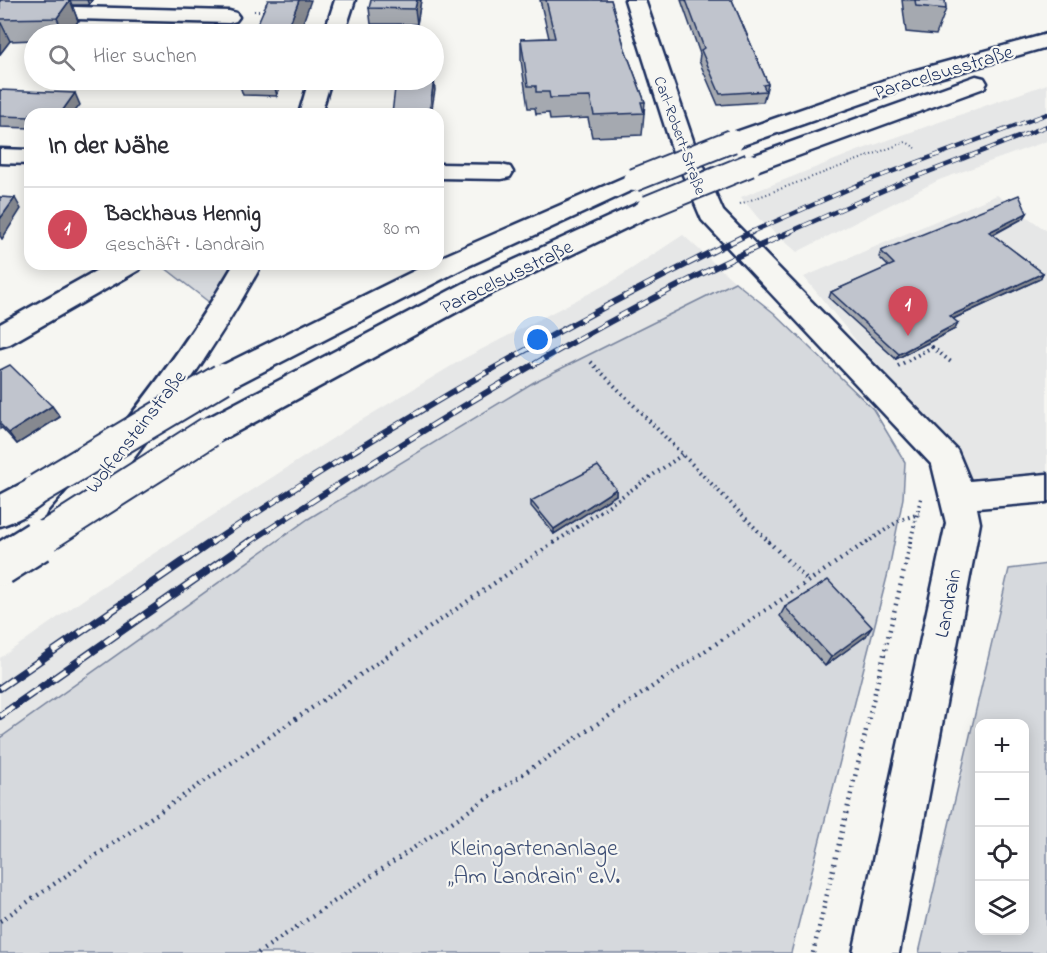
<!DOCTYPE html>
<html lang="de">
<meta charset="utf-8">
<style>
:root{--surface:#fff;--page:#f2f2f3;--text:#2b2b33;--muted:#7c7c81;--line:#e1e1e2;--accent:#d1495b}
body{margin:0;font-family:"Indie Flower",sans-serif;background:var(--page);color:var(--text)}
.controls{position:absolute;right:18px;bottom:18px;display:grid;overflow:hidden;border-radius:12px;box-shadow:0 3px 15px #0003}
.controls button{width:54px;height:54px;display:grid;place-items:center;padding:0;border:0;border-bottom:2px solid var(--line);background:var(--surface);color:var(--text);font:30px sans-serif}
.you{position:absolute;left:538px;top:340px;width:21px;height:21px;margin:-15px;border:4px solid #fff;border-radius:50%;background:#1a73e8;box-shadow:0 0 0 9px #1a73e833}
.badge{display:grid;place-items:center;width:39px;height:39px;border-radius:50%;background:var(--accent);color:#fff;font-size:20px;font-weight:700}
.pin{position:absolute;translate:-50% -50px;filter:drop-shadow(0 2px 3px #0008)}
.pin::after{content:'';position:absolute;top:32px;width:21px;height:18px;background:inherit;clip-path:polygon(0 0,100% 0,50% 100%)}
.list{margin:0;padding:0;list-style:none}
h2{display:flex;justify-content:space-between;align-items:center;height:78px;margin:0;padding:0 24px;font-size:26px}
h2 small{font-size:20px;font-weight:400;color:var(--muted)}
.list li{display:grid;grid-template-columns:39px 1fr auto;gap:18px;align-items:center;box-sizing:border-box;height:84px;padding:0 24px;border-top:2px solid var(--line)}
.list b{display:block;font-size:22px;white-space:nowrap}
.list p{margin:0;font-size:20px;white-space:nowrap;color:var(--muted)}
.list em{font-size:20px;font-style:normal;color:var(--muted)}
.icon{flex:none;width:33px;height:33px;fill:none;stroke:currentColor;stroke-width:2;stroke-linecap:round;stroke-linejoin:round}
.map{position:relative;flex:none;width:1047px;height:953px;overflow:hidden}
.search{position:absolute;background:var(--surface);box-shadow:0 3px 15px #0003;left:24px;top:24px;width:420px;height:66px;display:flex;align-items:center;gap:15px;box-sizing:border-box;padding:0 21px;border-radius:33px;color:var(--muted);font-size:22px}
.panel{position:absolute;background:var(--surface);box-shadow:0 3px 15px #0003;left:24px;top:108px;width:420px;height:162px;border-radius:18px}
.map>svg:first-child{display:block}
</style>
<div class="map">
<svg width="1047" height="953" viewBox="0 0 1047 953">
<rect width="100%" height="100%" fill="#f6f6f2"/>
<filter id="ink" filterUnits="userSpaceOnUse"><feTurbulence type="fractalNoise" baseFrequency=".0167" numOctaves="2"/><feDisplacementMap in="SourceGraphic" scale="12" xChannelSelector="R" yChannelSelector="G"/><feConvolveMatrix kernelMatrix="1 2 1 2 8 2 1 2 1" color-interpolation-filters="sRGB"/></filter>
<g filter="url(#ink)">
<g fill="#e6e7e7">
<path d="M1047,84v57l-108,39 -142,72 -38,-33 -18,-22 119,-47z"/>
<path d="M997,195l50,36v243l-74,21 -21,-37 -148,-181z"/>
<path d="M683,235l52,47 -201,100 -226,137 -308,219v-80l97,-68 258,-166 108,-65 150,-78z"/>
</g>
<g fill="#d6d9dd" stroke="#78849e" stroke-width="1.5" fill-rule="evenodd">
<path d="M160,264h76l-26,39z"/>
<path d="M735,282l39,31 99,96 32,53 -2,36 -14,71 -98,384h-791v-215l308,-219 226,-137z"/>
<path d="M1047,564v389h-128l90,-384zM980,724h44v206h-44z"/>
</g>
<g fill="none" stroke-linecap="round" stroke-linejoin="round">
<g stroke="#1b2f5e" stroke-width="5">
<g id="minor">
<path d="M625,0h20l51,149 27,62 234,239 13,31 77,-7v28l-70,6 3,15 -81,430h-46l93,-430 -14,-58 -230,-245 -30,-71z"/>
<path d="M0,5l229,6 7,2 3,4 -3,4 -7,2 -229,-6z"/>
<path d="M0,149l30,1v14l-30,-1z"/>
<path d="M438,164l63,1 9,2 3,5 -3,5 -9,2 -63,-1z"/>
</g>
</g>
<g stroke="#1b2f5e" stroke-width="5">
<g id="major">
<path d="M335,0h20l-11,34h-20z"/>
<path d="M1047,34v13l-129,37 -178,62h-16l-4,-5 4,-5 178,-62z"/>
<path d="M976,76l8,2 3,5 -3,5 -225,82 -9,2 -9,-2 -3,-5 3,-5z"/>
<path d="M309,80h22l-10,34h-22z"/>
<path d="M634,173l9,2 3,5 -3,5 -179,83 -231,119 -11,3 -11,-3 -4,-8 4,-8 217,-107h10v-5l6,-3z"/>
<path d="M648,199l9,2 4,6 -4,6 -171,83 -266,145 -11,3 -11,-3 -5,-9 5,-9 268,-141z"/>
<path d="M108,264h35l-4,6 -129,74 -10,3v-23z"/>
<path d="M234,264h28c-54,97 -117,185 -189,269l-12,4 -12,-4 -5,-10 5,-10c69,-78 133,-159 185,-249z"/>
<path d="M38,475l12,4 5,10c-9,18 -36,31 -55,37v-31z"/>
</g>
</g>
<g stroke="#1b2f5e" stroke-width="2" stroke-dasharray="1 3" stroke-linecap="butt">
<path d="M254,11h9l5,-11"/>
<path d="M740,204l166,-62 10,6"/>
</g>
<g stroke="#1b2f5e" stroke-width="4" stroke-dasharray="1.5 4" stroke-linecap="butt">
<path d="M932,347l19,15"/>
<path d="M591,362l179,181"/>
<path d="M898,366l34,-19 -4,-4"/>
<path d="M554,543l128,-88"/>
<path d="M866,543l34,-23 19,-6"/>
<path d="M910,543l11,-45"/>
</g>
<g stroke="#1b2f5e" stroke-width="4.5" stroke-dasharray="1.5 5" stroke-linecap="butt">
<path d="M768,541l40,40"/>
<path d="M0,921l556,-380"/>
<path d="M258,953l610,-412"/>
<path d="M813,953l98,-412"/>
</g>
<use href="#minor" fill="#f6f6f2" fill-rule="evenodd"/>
<use href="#major" fill="#f6f6f2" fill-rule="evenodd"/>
<g stroke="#1b2f5e" stroke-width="4.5">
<g id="rail-far2">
<path d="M749,233l118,-52 180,-67"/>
<path d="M787,233l118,-52 142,-55"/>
</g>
</g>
<g stroke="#1b2f5e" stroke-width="6">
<g id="rail-far1">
<path d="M211,543c174,-116 353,-220 541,-311"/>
<path d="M248,543c174,-114 352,-226 542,-311"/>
</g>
</g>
<g stroke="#1b2f5e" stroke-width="8">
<g id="rail">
<path d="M0,688l213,-147"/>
<path d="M0,716l250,-175"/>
</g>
</g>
<use href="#rail-far2" stroke="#f6f6f2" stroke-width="3" stroke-dasharray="9" stroke-linecap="butt"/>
<use href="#rail-far1" stroke="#f6f6f2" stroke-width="4" stroke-dasharray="12" stroke-linecap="butt"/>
<use href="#rail" stroke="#f6f6f2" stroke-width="5" stroke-dasharray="16" stroke-linecap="butt"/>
<g stroke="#1b2f5e" stroke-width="26" stroke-linecap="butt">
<g id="major-bridge-far2">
<path d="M634,180l98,-39"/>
<path d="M648,207l102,-42"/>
</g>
</g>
<g stroke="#1b2f5e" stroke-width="34" stroke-linecap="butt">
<g id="major-bridge-far1">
<path d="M38,489l184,-110"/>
<path d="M35,543l174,-111"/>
</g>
</g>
<g stroke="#1b2f5e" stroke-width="45" stroke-linecap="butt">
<path id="major-bridge" d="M0,565l38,-24"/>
</g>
<use href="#major-bridge-far2" stroke="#f6f6f2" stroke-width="22"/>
<use href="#major-bridge-far1" stroke="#f6f6f2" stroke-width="30"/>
<use href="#major-bridge" stroke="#f6f6f2" stroke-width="40"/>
</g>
<g fill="#a5a9b0" stroke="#1b2f5e" stroke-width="1.5">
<path d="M0,0h92l-3,5h-17l6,16 -8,13h-36v6l-24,1 -10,13z"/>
<path d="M421,0l-4,24h-46l-2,-16z"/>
<path d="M540,0h71l14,49 20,53 -3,33 -50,2 -4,-19 -38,2 -1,-7 -13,1 -1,-6h-7l-7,-48v-21l28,-1z"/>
<path d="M681,0h51l36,84 -5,18 -45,3 -19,-44 1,-7z"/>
<path d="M902,0h43l1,9 -10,26 -30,-3z"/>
<path d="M238,80h44l-5,16 -34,-1z"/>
<path d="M0,91l80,14 -50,9v14l-30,-1z"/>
<path d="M1027,213l-3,5 -31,17 50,38 -3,6 -87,40 5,4 -3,6 -59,30 -67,-61 2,-6 58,-25 -10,-10 2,-6z"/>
<path d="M0,370l52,36 8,11 -43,27 -15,-16 -2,1z"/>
<path d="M616,489v6l-62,39 -23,-28v-5z"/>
<path d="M785,607l81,29 -41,30 -45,-50z"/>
</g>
<g fill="#868990" stroke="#1b2f5e" stroke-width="1.5">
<path d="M70,0l8,21 -8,13h-6l-7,-16z"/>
<path d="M87,0h5l-3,5z"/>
<path d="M299,0h12l-12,34h-13z"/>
<path d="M417,0h4l-4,24 -2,-15z"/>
<path d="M0,21l10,20 -10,13z"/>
<path d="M434,79l1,11 -4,24h-2z"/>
<path d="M273,80h9l-5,16z"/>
<path d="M75,93l5,12 -7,9h-13z"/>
<path d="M15,198l6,11 -19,30 -2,-3v-17z"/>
<path d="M1027,213l-3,5 -38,20 3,-6z"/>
<path d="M1043,273l-3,6 -94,43 4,-6z"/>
<path d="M958,323l-3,6 -59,30 3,-5z"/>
<path d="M52,406l8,11 -43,27 -8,-11z"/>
<path d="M616,489v6l-62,39v-5z"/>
<path d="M872,627l-6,9 -41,30 6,-9z"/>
</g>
<g fill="#c0c4cd" stroke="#1b2f5e" stroke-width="1.5">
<path d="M0,0h70l-13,18 -57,1z"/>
<path d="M268,0h31l-13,34h-33z"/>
<path d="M371,0h46l-2,9 -46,-1z"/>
<path d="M546,0h65l14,49 20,53h-4l3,11 -50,2 -4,-18 -40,1 -1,-6h-13v-6h-8l-7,-47 34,-1z"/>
<path d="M686,0h46l36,84 -5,1 3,6 -46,3 -19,-44 3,-2z"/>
<path d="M915,0h30l1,9 -30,-3z"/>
<path d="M434,79l-5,35h-37l4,-34z"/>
<path d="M0,90l75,3 -15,21h-30v3l-30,-1z"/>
<path d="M1019,195l8,18 -38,19 54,41 -93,43 8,7 -59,31 -68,-62 63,-28 -13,-13z"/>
<path d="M0,197l15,1 -15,21z"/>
<path d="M10,365l42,41 -43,27 -9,-9v-54z"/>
<path d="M598,466l18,23 -62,40 -23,-28z"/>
<path d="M828,580l44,47 -41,30 -46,-50z"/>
</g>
</g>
<g text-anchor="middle" stroke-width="4.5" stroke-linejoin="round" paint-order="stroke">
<g font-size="16" fill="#1b2f5e" stroke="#f6f6f2">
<text transform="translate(681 135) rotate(70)" y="6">Carl-Robert-Straße</text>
</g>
<g font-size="20" fill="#1b2f5e" stroke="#f6f6f2">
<text transform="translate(943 71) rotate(-17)" y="7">Paracelsusstraße</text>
<text transform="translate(506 276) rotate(-26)" y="7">Paracelsusstraße</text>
<text transform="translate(135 431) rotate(-52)" y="7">Wolfensteinstraße</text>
<text transform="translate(947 603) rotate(-79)" y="7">Landrain</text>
</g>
<g font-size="24" fill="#405177" stroke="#f6f6f2">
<text x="534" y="855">Kleingartenanlage<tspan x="534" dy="28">„Am Landrain“ e.V.</tspan></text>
</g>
</g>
</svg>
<div class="controls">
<button>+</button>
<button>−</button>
<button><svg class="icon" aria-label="locate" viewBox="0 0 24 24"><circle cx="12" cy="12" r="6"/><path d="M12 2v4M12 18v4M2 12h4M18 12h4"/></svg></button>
<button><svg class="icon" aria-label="layers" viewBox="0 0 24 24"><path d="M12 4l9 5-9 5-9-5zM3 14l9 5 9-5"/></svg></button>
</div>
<div class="you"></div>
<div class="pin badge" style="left:908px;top:336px">1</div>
<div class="search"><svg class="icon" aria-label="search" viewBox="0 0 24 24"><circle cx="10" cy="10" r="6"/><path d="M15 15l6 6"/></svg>Hier suchen</div>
<section class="panel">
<h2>In der Nähe<small></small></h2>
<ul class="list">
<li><span class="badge">1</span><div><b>Backhaus Hennig</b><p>Geschäft · Landrain</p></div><em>80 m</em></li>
</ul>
</section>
</div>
